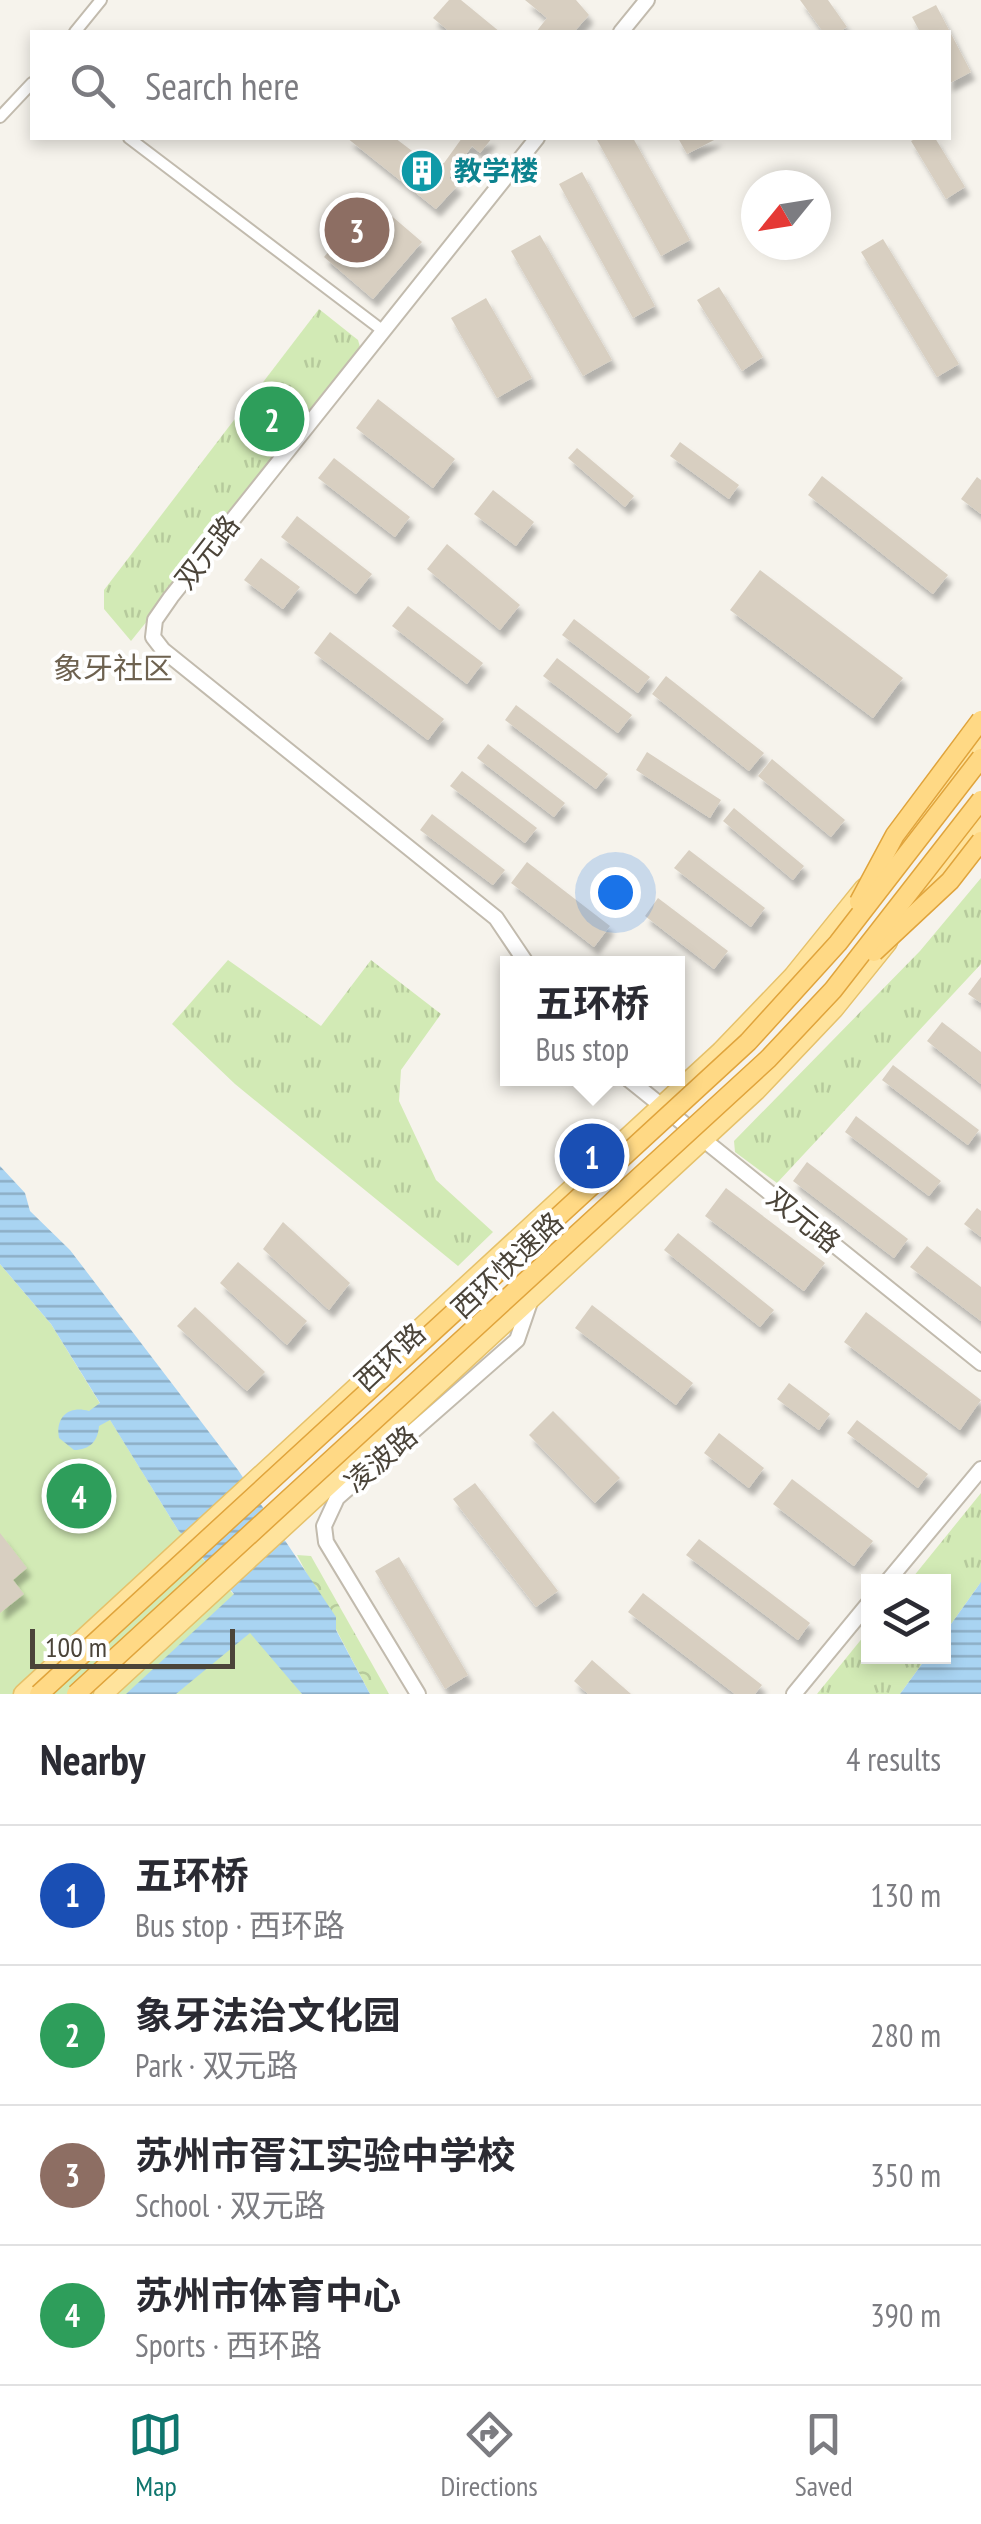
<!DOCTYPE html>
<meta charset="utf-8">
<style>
:root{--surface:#fff;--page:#f2f2f3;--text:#2b2b33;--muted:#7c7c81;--line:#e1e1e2;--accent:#0f766e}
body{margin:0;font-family:"PT Sans Narrow","Noto Sans SC",sans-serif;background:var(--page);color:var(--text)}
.controls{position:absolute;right:30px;bottom:30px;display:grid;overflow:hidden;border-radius:0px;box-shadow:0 5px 15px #0003}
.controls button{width:90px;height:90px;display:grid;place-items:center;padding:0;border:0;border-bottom:2px solid var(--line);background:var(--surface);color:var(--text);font:50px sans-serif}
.compass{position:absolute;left:741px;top:170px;width:90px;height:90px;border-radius:50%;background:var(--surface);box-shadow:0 5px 15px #0003;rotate:240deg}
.scale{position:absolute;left:30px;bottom:25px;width:205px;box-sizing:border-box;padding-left:10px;border:5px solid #4b4439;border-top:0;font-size:28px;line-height:35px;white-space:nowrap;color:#4b4439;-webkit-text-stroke:8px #fff;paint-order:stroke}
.you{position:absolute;left:615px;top:892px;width:35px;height:35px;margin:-25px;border:8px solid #fff;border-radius:50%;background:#1a73e8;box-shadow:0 0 0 15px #1a73e833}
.badge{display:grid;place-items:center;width:65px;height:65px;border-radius:50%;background:var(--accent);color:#fff;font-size:32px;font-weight:700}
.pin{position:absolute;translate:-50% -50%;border:5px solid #fff;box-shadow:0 2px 10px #0006}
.popup{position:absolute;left:500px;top:956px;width:185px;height:130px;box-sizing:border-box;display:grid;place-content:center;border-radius:0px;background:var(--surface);filter:drop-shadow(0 2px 8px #0005);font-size:32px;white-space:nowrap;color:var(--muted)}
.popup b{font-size:38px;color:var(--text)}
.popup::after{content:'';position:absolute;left:50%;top:100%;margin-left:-20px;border:20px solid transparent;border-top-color:var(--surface)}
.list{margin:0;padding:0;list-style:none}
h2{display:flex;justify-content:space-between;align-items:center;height:130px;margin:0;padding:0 40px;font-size:42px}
h2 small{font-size:32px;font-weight:400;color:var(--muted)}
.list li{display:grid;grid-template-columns:65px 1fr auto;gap:30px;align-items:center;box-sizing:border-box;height:140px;padding:0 40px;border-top:2px solid var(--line)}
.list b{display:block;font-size:38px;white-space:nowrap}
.list p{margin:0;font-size:32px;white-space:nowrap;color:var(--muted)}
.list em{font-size:32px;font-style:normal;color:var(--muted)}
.icon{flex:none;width:55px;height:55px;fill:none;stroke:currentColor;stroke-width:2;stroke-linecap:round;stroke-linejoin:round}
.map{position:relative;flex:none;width:981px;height:1694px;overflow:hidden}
.search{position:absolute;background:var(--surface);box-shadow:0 5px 15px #0003;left:30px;right:30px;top:30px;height:110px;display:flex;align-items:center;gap:25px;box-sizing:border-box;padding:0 35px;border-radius:0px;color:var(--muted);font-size:38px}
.sheet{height:690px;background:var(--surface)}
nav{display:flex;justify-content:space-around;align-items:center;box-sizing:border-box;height:140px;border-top:2px solid var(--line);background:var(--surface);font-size:28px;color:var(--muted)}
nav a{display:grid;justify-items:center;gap:5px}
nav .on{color:var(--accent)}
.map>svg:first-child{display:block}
</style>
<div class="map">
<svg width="981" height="1694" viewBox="0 0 981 1694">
<defs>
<pattern id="grass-tufts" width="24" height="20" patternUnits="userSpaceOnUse" patternTransform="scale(2.5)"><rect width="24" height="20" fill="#d2eab5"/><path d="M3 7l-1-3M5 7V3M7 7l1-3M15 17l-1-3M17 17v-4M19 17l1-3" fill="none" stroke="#b6ca9c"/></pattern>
<pattern id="forest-crowns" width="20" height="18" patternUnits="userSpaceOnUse" patternTransform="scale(2.5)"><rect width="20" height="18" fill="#d2eab5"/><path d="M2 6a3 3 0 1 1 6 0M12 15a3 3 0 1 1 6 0" fill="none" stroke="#b6ca9c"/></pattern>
<pattern id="water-rules" width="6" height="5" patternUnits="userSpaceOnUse" patternTransform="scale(2.5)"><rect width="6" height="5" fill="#a9d4f2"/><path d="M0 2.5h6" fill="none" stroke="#8caec5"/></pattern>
<filter id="shadow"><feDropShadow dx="4.5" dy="8" stdDeviation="2.5" flood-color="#0004"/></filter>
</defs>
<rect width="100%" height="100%" fill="#f6f3ec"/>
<g fill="url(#grass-tufts)">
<path d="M319,309l39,31 4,14 -231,287 -27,-32v-19z"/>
<path d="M981,878v86l-204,219 -42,-31 -1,-11 186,-190z"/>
<path d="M228,960l93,66 50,-66 70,54 -40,56 -2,31 37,79 57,52 -35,34 -223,-182 -63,-60z"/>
<path d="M981,1493v89l-37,52v-52h-35z"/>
<path d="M868,1631v25l59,1 -27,37h-83z"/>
</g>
<path fill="url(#forest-crowns)" d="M297,1555l14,1 78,138h-19z"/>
<path fill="#d2eab5" d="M0,1264l51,60 127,206 56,65 68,99h-302z"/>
<g fill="url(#water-rules)">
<path d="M0,1166l25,27 5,18 40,39 168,220 98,147v13l34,64h-68l-52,-61 -74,61h-50l108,-100 -56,-64 -68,-110 -11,6c-1,15 -9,24 -25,24l-15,-12c-4,-21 10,-33 30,-27l11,-8 -49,-79 -51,-60z"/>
<path d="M981,1582v112h-81l27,-37 17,-1v-22z"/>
</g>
<g fill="#d8cfc1" filter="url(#shadow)">
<path d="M449,0h12l39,32h-50l-17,-14z"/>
<path d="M525,0h51l13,15 -15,17h-38l11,-14z"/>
<path d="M800,0h28l19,27 -8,5h-16z"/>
<path d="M936,5l35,67 -23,12v-52h-28l-8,-15z"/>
<path d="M347,138h48l33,25h16l18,-25h30l-12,15 -8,-7 -23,32 9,7 -22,24z"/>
<path d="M596,138h37l57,102 -29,16z"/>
<path d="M678,138h40l-31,16z"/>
<path d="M917,138h18l30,49 -19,12 -35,-58z"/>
<path d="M582,172l73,134 -22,12 -74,-134z"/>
<path d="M373,200l49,42 -49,57 -49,-42z"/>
<path d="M540,235l72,125 -29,16 -72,-125z"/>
<path d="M883,239l76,125 -22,13 -76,-125z"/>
<path d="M719,287l44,70 -21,14 -45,-71z"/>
<path d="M486,298l46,80 -35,20 -46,-80z"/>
<path d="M378,399l77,60 -22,29 -77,-60z"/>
<path d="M680,442l59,43 -10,14 -59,-43z"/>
<path d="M577,448l57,48 -9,11 -57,-49z"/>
<path d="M334,458l76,59 -15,20 -77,-59z"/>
<path d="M822,476l126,99 -15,19 -125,-99z"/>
<path d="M977,477l4,3v34l-20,-15z"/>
<path d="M493,490l41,32 -18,24 -42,-32z"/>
<path d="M297,516l75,58 -16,20 -75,-57z"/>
<path d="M447,544l73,61 -20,25 -73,-61z"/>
<path d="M261,558l39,29 -17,22 -39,-29z"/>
<path d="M760,570l143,108 -30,40 -143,-108z"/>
<path d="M408,606l75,57 -16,21 -75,-58z"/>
<path d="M574,619l76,58 -12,16 -76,-58z"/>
<path d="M330,632l114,87 -16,21 -114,-87z"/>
<path d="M557,658l75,57 -14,18 -75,-57z"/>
<path d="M666,676l98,77 -15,18 -97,-77z"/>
<path d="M516,705l92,69 -12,15 -91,-69z"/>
<path d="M488,744l77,59 -11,14 -77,-59z"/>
<path d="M647,752l74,48 -11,18 -74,-48z"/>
<path d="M772,759l73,61 -14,17 -73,-61z"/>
<path d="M462,771l75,57 -12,15 -75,-57z"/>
<path d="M734,808l70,58 -11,14 -70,-59z"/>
<path d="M432,814l73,56 -12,15 -73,-55z"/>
<path d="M689,850l76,58 -14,19 -77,-59z"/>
<path d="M527,862l83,64 -16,21 -83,-64z"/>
<path d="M658,898l70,53 -14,18 -69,-53z"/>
<path d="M981,977v26l-13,-9z"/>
<path d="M942,1022l39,30v32l-54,-43z"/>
<path d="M893,1065l86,65 -11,15 -86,-65z"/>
<path d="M856,1116l85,65 -12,15 -84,-64z"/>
<path d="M807,1162l101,77 -14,19 -101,-77z"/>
<path d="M726,1188l99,75 -21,28 -99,-75z"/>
<path d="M977,1208l4,3v26l-17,-13z"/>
<path d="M283,1222l67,61 -21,27 -66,-61z"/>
<path d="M678,1233l96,77 -14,17 -96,-77z"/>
<path d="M927,1246l54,41v34l-71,-54z"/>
<path d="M238,1262l69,59 -20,24 -67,-62z"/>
<path d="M592,1305l101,78 -17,22 -101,-77z"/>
<path d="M195,1307l70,65 -18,19 -70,-65z"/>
<path d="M866,1312l115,88 -21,30 -116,-88z"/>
<path d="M789,1383l41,31 -11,16 -42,-31z"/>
<path d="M553,1411l67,67 -25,25 -66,-68z"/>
<path d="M857,1420l71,54 -10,14 -71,-55z"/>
<path d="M719,1433l45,35 -15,20 -45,-35z"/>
<path d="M792,1479l81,62 -19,25 -81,-62z"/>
<path d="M475,1483l83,108 -22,16 -83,-108z"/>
<path d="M0,1533l27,35 -14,12 11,14 -24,19z"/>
<path d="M699,1539l111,84 -12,17 -112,-85z"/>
<path d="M399,1557l69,118 -23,14 -70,-118z"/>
<path d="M643,1593l119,92 -7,9h-20l-107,-82z"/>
<path d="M592,1660l39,34h-43l-14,-13z"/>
</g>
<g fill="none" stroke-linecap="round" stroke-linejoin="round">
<g stroke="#c2bbae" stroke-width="14">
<g id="minor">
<path d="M75,32l26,-32"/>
<path d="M0,117l32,-34"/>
<path d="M129,138l253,192"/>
</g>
</g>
<g stroke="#c2bbae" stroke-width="18">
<g id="tertiary">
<path d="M621,32l26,-32"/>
<path d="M527,964l-31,-46 -333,-268 -10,-13 2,-17 16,-23 366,-459"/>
<path d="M627,1078l354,285"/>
<path d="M887,1582l94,-113"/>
<path d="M418,1694l-92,-152 -2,-16 13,-28 180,-158 13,-38"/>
<path d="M794,1694l74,-90"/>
</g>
</g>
<g stroke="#e6c16a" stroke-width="21">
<g id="primary">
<path d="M887,860l94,-123"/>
<path d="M920,902l61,-78"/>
<path d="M23,1694l698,-643 72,-75 71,-88"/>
<path d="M103,1694l653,-603 78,-82 54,-67"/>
</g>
</g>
<use href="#minor" stroke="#fff" stroke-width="10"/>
<use href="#tertiary" stroke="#fff" stroke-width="14"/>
<use href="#primary" stroke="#ffe39c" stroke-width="18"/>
<g stroke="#e0a43c" stroke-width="21" stroke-linecap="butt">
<g id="trunk-bridge">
<path d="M859,902l36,-67 86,-115"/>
<path d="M874,952l76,-71 31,-40"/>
<path d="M39,1694l709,-652 90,-99 143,-185"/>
<path d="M76,1694l692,-635 65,-69 148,-190"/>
</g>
</g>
<use href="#trunk-bridge" stroke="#ffd985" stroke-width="18"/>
</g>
<defs>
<g id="building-disc" transform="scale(2.25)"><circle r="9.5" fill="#0f9aa8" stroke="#fff"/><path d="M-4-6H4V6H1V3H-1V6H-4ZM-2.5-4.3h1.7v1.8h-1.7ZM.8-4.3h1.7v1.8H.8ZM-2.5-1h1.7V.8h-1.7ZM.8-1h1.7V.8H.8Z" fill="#fff"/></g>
</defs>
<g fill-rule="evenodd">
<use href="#building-disc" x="422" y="171"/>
</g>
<g text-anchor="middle" stroke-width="8" stroke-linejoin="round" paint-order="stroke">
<g font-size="28" font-weight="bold" fill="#0d838f" stroke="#fff" text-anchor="start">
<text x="454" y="181">教学楼</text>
</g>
<g font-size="28" fill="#4b4439" stroke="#fff">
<text transform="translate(207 552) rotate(-52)" y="10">双元路</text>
<text transform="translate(804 1220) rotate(39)" y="10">双元路</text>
<text transform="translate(507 1265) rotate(-43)" y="10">西环快速路</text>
<text transform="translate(390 1357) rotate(-43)" y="10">西环路</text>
<text transform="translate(381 1459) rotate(-41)" y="10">凌波路</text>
</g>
<g font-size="30" fill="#6e6250" stroke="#fff">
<text x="113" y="679">象牙社区</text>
</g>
</g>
</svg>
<div class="controls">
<button><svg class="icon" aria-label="layers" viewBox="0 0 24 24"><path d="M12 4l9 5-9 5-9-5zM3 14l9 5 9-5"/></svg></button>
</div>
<svg class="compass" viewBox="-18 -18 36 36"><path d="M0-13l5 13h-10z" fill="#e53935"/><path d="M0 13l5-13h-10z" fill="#7c7c81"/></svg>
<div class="scale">100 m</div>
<div class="you"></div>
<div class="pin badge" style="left:592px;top:1156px;background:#1a4fb4">1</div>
<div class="popup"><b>五环桥</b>Bus stop</div>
<div class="pin badge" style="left:272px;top:419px;background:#2e9e5b">2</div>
<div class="pin badge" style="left:357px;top:230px;background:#8d6e63">3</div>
<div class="pin badge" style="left:79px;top:1496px;background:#2e9e5b">4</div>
<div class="search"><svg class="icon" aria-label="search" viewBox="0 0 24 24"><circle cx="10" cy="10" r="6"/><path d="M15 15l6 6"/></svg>Search here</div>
</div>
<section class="sheet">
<h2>Nearby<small>4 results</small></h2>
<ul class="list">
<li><span class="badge" style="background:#1a4fb4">1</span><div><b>五环桥</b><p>Bus stop · 西环路</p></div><em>130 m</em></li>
<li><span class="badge" style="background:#2e9e5b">2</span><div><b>象牙法治文化园</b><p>Park · 双元路</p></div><em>280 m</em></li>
<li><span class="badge" style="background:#8d6e63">3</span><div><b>苏州市胥江实验中学校</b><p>School · 双元路</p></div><em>350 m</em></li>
<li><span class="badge" style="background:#2e9e5b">4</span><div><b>苏州市体育中心</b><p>Sports · 西环路</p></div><em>390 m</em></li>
</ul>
</section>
<nav>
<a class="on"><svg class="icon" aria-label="map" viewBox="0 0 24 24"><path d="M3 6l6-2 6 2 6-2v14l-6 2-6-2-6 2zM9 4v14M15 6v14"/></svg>Map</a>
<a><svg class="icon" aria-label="directions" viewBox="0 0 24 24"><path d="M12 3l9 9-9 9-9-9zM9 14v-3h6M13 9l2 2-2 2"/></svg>Directions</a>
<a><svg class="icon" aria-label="saved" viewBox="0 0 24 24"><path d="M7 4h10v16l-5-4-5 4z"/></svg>Saved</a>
</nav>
